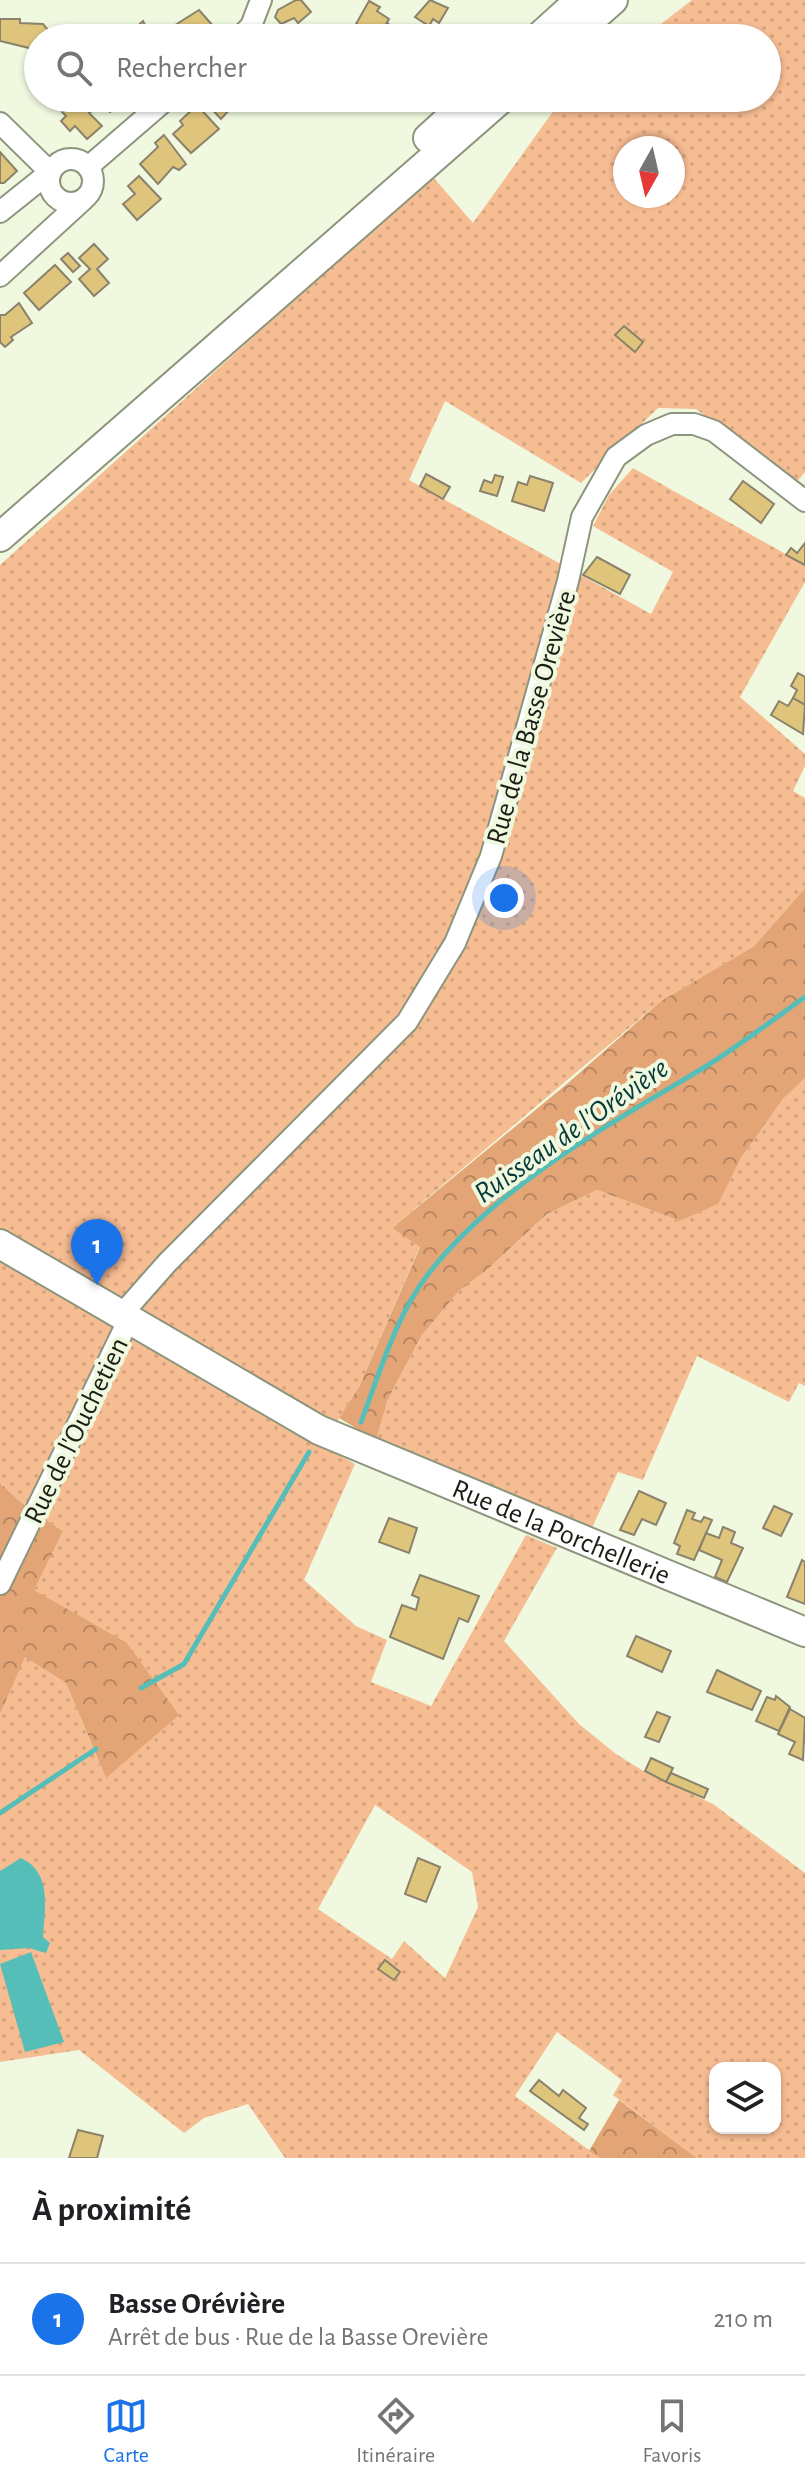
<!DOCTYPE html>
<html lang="fr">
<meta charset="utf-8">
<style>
:root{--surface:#fff;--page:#f6f6f6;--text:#202124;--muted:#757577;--line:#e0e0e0;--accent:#1a73e8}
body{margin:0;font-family:"Alegreya Sans",sans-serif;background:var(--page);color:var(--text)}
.controls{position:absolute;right:24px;bottom:24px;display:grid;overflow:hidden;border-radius:16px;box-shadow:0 2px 6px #0004}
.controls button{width:72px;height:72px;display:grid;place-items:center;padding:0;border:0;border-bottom:2px solid var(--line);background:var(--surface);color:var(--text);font:40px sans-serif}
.compass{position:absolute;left:613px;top:136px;width:72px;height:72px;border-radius:50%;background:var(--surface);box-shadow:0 2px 6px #0004;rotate:188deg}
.you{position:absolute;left:504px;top:898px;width:28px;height:28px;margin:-20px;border:6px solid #fff;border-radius:50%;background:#1a73e8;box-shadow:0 0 0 12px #1a73e833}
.badge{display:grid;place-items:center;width:52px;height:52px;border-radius:50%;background:var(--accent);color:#fff;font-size:26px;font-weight:700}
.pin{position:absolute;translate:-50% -66px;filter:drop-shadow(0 2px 4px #0008)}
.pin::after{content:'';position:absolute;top:42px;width:28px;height:24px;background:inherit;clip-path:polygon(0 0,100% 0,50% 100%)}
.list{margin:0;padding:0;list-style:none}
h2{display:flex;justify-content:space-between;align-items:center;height:104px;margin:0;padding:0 32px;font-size:34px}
h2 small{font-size:26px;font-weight:400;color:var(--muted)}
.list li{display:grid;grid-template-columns:52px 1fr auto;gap:24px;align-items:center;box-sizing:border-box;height:112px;padding:0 32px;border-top:2px solid var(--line)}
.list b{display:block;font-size:30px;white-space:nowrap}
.list p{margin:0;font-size:26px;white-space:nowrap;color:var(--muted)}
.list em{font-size:26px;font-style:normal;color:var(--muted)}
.icon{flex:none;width:44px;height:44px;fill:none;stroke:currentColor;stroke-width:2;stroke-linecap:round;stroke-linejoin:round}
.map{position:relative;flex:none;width:805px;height:2158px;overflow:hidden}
.search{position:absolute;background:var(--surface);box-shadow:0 2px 6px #0004;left:24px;right:24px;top:24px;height:88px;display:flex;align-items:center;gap:20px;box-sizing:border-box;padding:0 28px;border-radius:44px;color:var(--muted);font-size:30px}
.sheet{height:216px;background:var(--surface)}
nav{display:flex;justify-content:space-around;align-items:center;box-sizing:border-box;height:112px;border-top:2px solid var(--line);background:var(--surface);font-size:22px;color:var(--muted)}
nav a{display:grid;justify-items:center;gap:4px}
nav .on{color:var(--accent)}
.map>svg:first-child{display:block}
</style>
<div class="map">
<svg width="805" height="2158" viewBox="0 0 805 2158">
<defs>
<pattern id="grass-dots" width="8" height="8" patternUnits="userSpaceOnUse" patternTransform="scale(2)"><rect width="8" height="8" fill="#f6bc92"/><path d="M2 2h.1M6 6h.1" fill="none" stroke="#d2a17d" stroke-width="1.8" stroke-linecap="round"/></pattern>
<pattern id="forest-crowns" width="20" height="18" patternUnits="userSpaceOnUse" patternTransform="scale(2)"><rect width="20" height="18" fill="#e4a576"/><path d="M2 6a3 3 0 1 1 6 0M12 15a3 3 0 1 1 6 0" fill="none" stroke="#b88660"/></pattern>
</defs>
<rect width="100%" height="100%" fill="#f0f9e0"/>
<g fill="url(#grass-dots)" fill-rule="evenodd">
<path d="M692,0h113v472l-10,12 -99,-75 -38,-1 -77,75 -136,-82 -36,79 242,134 22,-42 -80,-46 16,-31 24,-27 172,97v17l-65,115 65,57v12l-12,25 12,7v90l-51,58 -93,55 -269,227 28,18 -61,141 -37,58 33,19 -51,116 52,46 31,14 -16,42 60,24 95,-171 31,13 -53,93 75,83 37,30 29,18 68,32 92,69v285h-108l-84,-63 9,-15 -65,-48 -42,64 85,62h-315l-37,-54 -44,14 -20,15 -105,-83 -79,12v-348l24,-58 42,27 40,95 20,-136 -93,-52 30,-59 -37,-24 -26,-24v-918l432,-389 41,47 84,-117 10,-8h200v-60h-124zM625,148h48v48h-48zM375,1805l97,67 6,35 -33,71 -41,-37 -12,18 -74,-50zM715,2068h60v60h-60z"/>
<path d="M805,1078v308l-6,-3 -10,19 -92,-46 -54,124 -25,-8 -28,60 -214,-92 12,-41 34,-64 37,-44 29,-22 59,-55 50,-24 83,31 37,-17 24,-46 42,-59z"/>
</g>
<g fill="url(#forest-crowns)">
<path d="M805,888v190l-22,21 -42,59 -23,46 -38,17 -83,-31 -50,24 -59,55 -29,22 -37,44 -34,64 -12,41 -37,-22 20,-31 61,-140 -28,-19 176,-145 93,-82 93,-55z"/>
<path d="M0,1483l26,24 37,24 -29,59 92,52 53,73 -73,63 -40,-95 -41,-26 -25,57z"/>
<path d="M619,2100l78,58h-97l-11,-7z"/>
</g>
<g fill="#55beb8">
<path d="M21,1858c31,14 24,50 22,79l7,6 -4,10 -17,-5 -29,2v-79z"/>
<path d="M31,1952l33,90 -39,10 -25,-88z"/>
</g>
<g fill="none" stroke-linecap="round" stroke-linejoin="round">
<g stroke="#55beb8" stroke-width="5">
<path d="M361,1422c19,-50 35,-107 68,-149 67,-86 179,-148 271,-203 36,-22 70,-48 105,-73"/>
<path d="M141,1688l43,-24 125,-212"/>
<path d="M0,1813l96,-64"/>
</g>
</g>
<g fill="#dfc57c" stroke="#8a826b" stroke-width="2">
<path d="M296,0h5l10,12 -13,11 -4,-5 -13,6 -6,-7 3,-7z"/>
<path d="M430,0l18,8 -9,15 -6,-4 -4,7 -14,-9z"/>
<path d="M369,1l11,6 -3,4 12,8 -9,16 -24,-11z"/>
<path d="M199,10l15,17 -13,11h-24l-8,-9z"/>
<path d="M0,19h20v4l23,1 12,14h-17v16l-9,-6 -29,-7z"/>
<path d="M143,21l5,10 9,7h-27l-3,-3z"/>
<path d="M387,23l12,8 3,-5 10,6 -3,6h-31z"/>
<path d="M77,98h20l5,6 -13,9 13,13 -15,13 -12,-13 -5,5 -9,-10 5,-5 -4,-4z"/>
<path d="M97,98h37l-24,14z"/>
<path d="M213,98h27l-19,21 -14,-15z"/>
<path d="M197,105l22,24 -28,24 -18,-19 10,-9 -3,-4z"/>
<path d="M164,135l22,29 -7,6 -6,-3 -15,17 -18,-20 18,-17 -3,-4z"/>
<path d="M0,152l17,19 -13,12h-4z"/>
<path d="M139,176l22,23 -24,21 -14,-16 12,-10 -7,-8z"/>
<path d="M94,244l14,15 -11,10 12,14 -15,13 -15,-17 11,-10 -11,-11z"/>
<path d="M68,253l12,13 -7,6 -12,-13z"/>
<path d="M55,265l16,17 -32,28 -15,-17z"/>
<path d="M19,303l13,20 -21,14 2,3 -8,7 -5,-5v-27h5z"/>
<path d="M624,326l19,16 -8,10 -20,-17z"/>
<path d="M426,474l24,13 -7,12 -23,-13z"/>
<path d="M495,475l8,2 -6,19 -17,-5 4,-11 8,3z"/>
<path d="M530,476l23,7 -9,28 -32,-10 6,-19 9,3z"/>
<path d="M743,481l31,23 -13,19 -31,-24z"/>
<path d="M805,543v22l-19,-10 5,-7 6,5z"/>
<path d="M597,557l33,18 -10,19 -37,-19z"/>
<path d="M798,673l7,4v28l-12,-7 4,-8 -6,-4z"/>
<path d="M793,698l12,7 -2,29 -32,-19 8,-14 9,5z"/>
<path d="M639,1491l27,12 -10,22 -14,-6 -8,16 -14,-5z"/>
<path d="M774,1506l18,8 -11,22 -18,-8z"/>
<path d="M687,1510l8,3 -3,6 9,3 3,-5 8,3 -18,40 -17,-6 3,-8 -6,-3z"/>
<path d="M389,1518l28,10 -8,25 -30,-11z"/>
<path d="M723,1527l12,5 -4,11 12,5 -16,34 -12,-5 7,-17 -23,-10 7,-17 13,5z"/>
<path d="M802,1560l3,2v42l-18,-7z"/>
<path d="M420,1575l59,21 -11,26 -9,-4 -16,41 -53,-22 12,-32 14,5 3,-12 -7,-3z"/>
<path d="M636,1636l35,15 -9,21 -35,-16z"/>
<path d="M717,1670l44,21 -9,19 -45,-18z"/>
<path d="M776,1696l14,11 -11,24 -23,-10 11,-24 8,3z"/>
<path d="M790,1709l15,9 -2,42 -14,-6 6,-12 -17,-8z"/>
<path d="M657,1712l13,5 -11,25 -14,-5z"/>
<path d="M651,1758l22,10 -7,14 -21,-11z"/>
<path d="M671,1773l37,16 -4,9 -38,-16z"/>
<path d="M418,1858l22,9 -14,35 -21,-8z"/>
<path d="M385,1960l15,12 -6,8 -16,-11z"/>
<path d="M539,2080l20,16 4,-6 23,18 -7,10 9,6 -4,6 -54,-39z"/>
<path d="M78,2130l25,6 -6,22h-28z"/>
</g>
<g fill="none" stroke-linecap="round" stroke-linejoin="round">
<g stroke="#8d957e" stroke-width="24">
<g id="street">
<path d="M239,38l12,-12 10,-26"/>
<path d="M0,123l50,49 -50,40"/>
<circle cx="71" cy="181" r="22"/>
<path d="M88,167l80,-69"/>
<path d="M0,276l83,-76"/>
<path d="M122,1314l45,-51 240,-241 48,-79 36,-87 77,-275 14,-64 34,-60 30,-22 26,-11h22l20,7 91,70"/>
<path d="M0,1584l129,-265"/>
</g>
</g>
<g stroke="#8d957e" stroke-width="32">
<g id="secondary">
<path d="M538,38l42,-38"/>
<path d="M570,38l43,-38"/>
<path d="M428,138l44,-40"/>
<path d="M0,537l502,-439"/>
<path id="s1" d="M0,1244l319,186 486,202"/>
</g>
</g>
<use href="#street" stroke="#fff" stroke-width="20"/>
<use href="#secondary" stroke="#fff" stroke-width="28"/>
</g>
<g text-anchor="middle" stroke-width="8" stroke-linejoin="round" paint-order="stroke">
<g font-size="28" fill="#1b1e15" stroke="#f0f9e0">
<text transform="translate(530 717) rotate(-74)" y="10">Rue de la Basse Orevière</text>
<text transform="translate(75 1430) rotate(-64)" y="10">Rue de l'Ouchetien</text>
<text dy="10" stroke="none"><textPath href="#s1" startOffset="632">Rue de la Porchellerie</textPath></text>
</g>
<g font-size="30" font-style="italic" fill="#073a38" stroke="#f0f9e0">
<text transform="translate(571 1130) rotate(-35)" y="10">Ruisseau de l'Orévière</text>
</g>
</g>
</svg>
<div class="controls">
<button><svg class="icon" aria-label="layers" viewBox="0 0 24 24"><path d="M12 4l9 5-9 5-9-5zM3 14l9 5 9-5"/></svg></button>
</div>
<svg class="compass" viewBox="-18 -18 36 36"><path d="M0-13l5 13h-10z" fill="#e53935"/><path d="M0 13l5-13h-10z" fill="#757577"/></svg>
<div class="you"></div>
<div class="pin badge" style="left:97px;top:1285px">1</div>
<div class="search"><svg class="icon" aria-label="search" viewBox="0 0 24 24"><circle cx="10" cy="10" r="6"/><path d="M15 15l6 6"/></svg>Rechercher</div>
</div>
<section class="sheet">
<h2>À proximité<small></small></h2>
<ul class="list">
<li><span class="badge">1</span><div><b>Basse Orévière</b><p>Arrêt de bus · Rue de la Basse Orevière</p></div><em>210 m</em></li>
</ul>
</section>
<nav>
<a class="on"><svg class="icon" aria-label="map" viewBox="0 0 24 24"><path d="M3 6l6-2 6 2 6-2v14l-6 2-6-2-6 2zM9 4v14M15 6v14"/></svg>Carte</a>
<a><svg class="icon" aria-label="directions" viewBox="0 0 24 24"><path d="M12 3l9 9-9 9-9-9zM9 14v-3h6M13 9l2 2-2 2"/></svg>Itinéraire</a>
<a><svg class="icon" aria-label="saved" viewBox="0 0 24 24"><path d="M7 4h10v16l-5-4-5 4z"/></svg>Favoris</a>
</nav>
